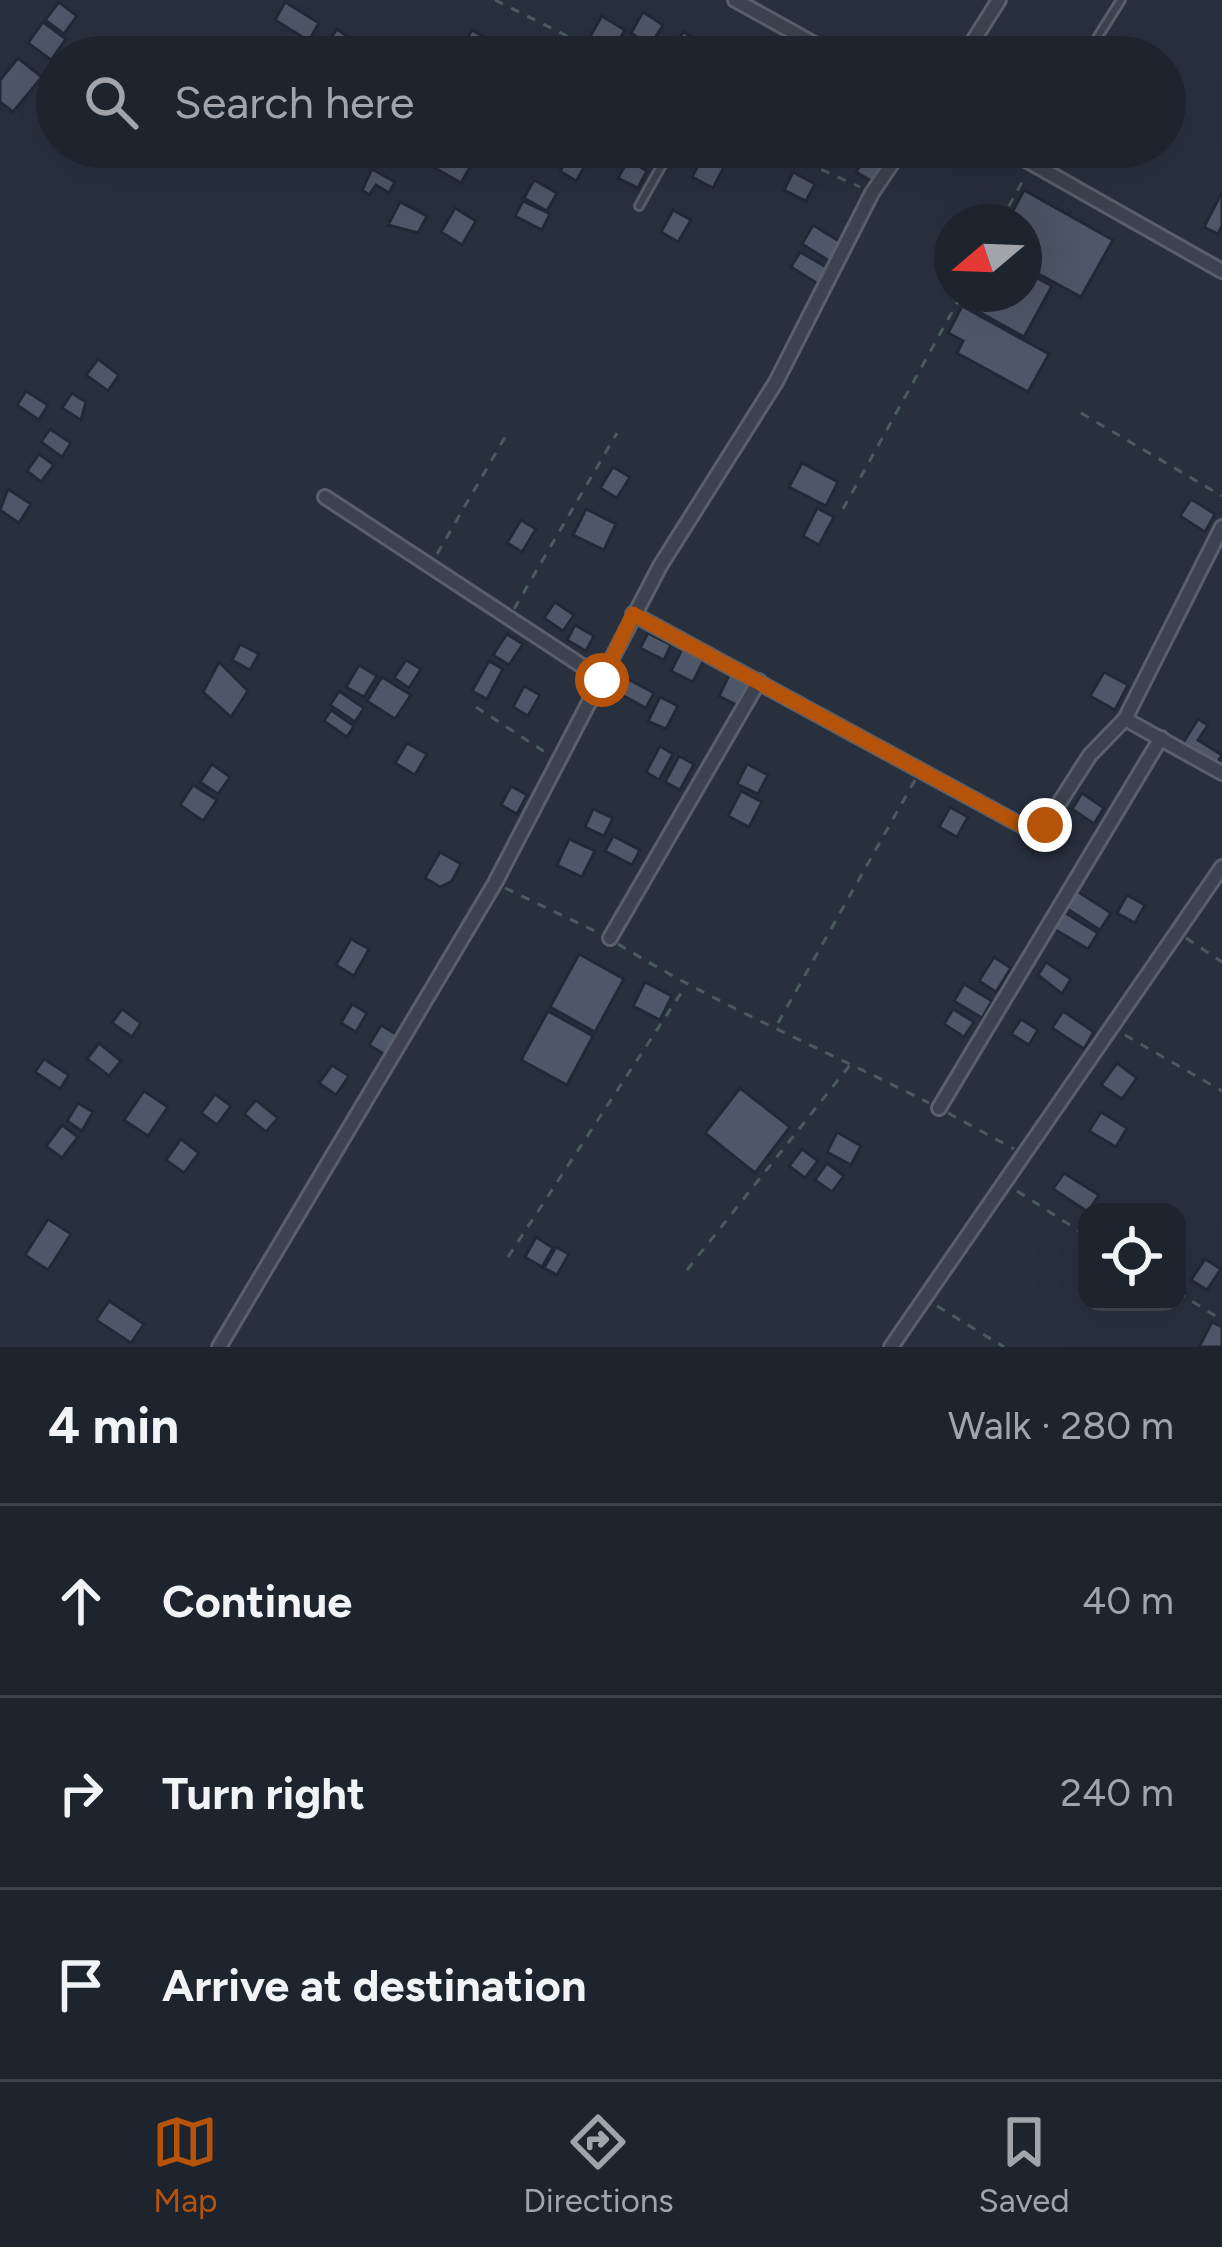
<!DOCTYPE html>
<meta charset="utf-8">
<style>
:root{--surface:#1e242e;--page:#2b303a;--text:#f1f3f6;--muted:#a1a4aa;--line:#3c414a;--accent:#b45309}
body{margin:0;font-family:Figtree,sans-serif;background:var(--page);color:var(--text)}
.controls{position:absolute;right:36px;bottom:36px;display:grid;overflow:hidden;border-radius:24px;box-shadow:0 12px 48px #0002}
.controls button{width:108px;height:108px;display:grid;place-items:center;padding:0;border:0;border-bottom:3px solid var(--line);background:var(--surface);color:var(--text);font:60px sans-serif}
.compass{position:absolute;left:934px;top:204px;width:108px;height:108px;border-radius:50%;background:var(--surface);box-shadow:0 12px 48px #0002;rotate:251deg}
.stop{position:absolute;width:36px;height:36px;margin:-27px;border:9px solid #b45309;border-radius:50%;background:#fff}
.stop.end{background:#b45309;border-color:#fff;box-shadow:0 3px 12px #0008}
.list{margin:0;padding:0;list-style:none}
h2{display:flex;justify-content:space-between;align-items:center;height:156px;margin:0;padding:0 48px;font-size:51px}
h2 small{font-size:39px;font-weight:400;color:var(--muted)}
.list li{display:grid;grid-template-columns:78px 1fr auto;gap:36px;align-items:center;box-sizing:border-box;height:192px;padding:0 48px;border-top:3px solid var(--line)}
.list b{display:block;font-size:45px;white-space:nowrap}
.list em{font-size:39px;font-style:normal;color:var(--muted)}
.icon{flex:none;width:66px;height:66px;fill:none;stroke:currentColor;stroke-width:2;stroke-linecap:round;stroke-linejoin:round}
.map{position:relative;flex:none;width:1222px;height:1347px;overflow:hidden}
.search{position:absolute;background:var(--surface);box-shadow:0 12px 48px #0002;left:36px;right:36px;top:36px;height:132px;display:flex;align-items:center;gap:30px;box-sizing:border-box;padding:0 42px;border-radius:66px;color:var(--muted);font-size:45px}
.sheet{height:732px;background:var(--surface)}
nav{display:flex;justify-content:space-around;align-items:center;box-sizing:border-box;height:168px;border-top:3px solid var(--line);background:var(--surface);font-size:33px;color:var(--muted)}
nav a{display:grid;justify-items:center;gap:6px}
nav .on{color:var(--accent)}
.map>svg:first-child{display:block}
</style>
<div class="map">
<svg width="1222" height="1347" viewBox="0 0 1222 1347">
<rect width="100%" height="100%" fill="#28303e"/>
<g fill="#4e5767" stroke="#222936" stroke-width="3">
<path d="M59,2l18,14 -13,18 -19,-14z"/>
<path d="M285,2l34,21 -10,18 -34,-21z"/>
<path d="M643,12l20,13 -13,21 -19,-13z"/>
<path d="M602,16l23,14 -13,22 -23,-14z"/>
<path d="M43,22l23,17 -15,21 -23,-17z"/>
<path d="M337,29l18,13 -11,15h-26z"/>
<path d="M472,30l17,10 -11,17 -19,-5z"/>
<path d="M683,32l21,11 -8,14 -25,-4z"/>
<path d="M18,58l24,19 -29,35 -13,-10v-22z"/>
<path d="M431,147l39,20 -9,16 -38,-22z"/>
<path d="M633,147h33l-10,21 -27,-13z"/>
<path d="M868,151l16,9 -11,22 -17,-10z"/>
<path d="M571,153l16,10 -11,18 -16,-10z"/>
<path d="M703,156l21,11 -11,21 -21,-11z"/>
<path d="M628,160l19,11 -9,17 -20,-10z"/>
<path d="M372,169l23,13 -6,11 -13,-8 -7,10 -7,-5z"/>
<path d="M793,172l22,12 -9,17 -22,-11z"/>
<path d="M534,180l23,13 -10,18 -23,-13z"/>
<path d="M1024,190l89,50 -32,57 -57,-31v-44h-17z"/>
<path d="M1222,192v34l-4,8 -14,-7z"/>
<path d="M523,201l27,13 -8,16 -27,-14z"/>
<path d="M400,202l27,14 -9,17 -30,-8z"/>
<path d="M455,208l21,13 -14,24 -21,-13z"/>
<path d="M673,210l18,10 -13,22 -17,-10z"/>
<path d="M813,225l29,18 -11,19 -29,-18z"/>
<path d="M800,252l28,16 -10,16 -27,-17z"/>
<path d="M1024,271l28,15 -28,51 -61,-34 5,-9h56z"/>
<path d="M962,306l87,48 -21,38 -71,-39 6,-12 -15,-8z"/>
<path d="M98,359l21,16 -11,16 -22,-16z"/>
<path d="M26,391l22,14 -9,15 -22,-15z"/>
<path d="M72,393l14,9 -5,18 -19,-12z"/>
<path d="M50,429l21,14 -9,14 -21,-15z"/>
<path d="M39,454l15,11 -13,17 -14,-11z"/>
<path d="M802,463l36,19 -12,24 -37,-19z"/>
<path d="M613,467l17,10 -13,21 -17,-10z"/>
<path d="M8,489l23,15 -12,19 -19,-13z"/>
<path d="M1191,499l24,15 -10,18 -25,-16z"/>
<path d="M817,508l17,9 -15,28 -16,-9z"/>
<path d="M586,509l30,15 -12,26 -31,-15z"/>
<path d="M521,520l15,9 -14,23 -15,-9z"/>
<path d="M555,602l19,13 -11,16 -19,-13z"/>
<path d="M575,625l19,11 -8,15 -19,-11z"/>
<path d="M648,633l23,12 -7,15 -24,-12z"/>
<path d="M507,634l16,10 -14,21 -16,-10z"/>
<path d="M240,644l19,10 -9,16 -18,-10z"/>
<path d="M682,649l22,11 -11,22 -22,-11z"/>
<path d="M406,660l15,9 -12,19 -15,-10z"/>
<path d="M489,661l14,8 -16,30 -15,-8z"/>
<path d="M219,662l29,29 -17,26 -28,-25z"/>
<path d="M359,665l18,11 -13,21 -18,-10z"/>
<path d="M1104,672l24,13 -13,25 -25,-14z"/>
<path d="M730,673l21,12 -11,22 -21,-11z"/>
<path d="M382,677l29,18 -16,24 -28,-18z"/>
<path d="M626,678l28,15 -8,15 -28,-15z"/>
<path d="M524,686l16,9 -12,21 -15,-9z"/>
<path d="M339,691l25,17 -9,14 -25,-17z"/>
<path d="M660,697l18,9 -12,23 -18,-8z"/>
<path d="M331,710l23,16 -7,11 -23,-16z"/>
<path d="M1198,719l10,6 -10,15 24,15 -6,10 -33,-22z"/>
<path d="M407,743l20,11 -12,21 -20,-12z"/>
<path d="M660,746l13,8 -14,26 -13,-8z"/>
<path d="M679,756l15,8 -14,26 -15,-8z"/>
<path d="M212,764l18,13 -12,17 -18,-12z"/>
<path d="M747,764l21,11 -10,19 -21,-10z"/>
<path d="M193,785l24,15 -14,21 -23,-16z"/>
<path d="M511,786l16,9 -10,19 -16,-9z"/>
<path d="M741,791l21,11 -13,25 -21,-11z"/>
<path d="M1082,793l22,15 -10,16 -22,-15z"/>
<path d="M950,807l18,10 -11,20 -18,-10z"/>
<path d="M593,809l20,9 -9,18 -19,-9z"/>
<path d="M613,836l27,14 -8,15 -27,-14z"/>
<path d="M569,839l26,12 -13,26 -25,-12z"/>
<path d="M440,852l21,12 -9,17 -12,6 -15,-9z"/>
<path d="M1077,891l34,22 -11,17 -34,-22z"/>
<path d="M1127,895l18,10 -10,18 -18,-10z"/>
<path d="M1064,912l34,21 -10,16 -34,-20z"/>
<path d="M351,939l18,10 -15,27 -18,-11z"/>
<path d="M579,954l45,25 -29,53 -45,-25z"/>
<path d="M994,957l17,11 -15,24 -17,-11z"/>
<path d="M1046,962l25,17 -9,15 -24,-19z"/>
<path d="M645,982l27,14 -12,24 -27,-14z"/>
<path d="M964,984l28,17 -10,17 -28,-17z"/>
<path d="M352,1004l15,9 -11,19 -15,-9z"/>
<path d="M122,1009l19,14 -9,14 -20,-14z"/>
<path d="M953,1009l21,13 -10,15 -20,-13z"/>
<path d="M548,1011l45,25 -26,49 -46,-25z"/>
<path d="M1063,1011l31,21 -10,17 -32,-21z"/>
<path d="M1021,1019l17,11 -9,15 -18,-11z"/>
<path d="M381,1025l20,12 -12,20 -20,-12z"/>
<path d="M99,1043l22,18 -12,15 -22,-17z"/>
<path d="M44,1059l25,16 -9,14 -25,-17z"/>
<path d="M1117,1063l20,15 -15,21 -21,-14z"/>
<path d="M332,1065l17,11 -13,19 -17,-12z"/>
<path d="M740,1088l50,39 -35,46 -50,-40z"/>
<path d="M144,1091l24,16 -20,29 -24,-16z"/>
<path d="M215,1094l16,12 -14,19 -16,-12z"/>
<path d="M256,1100l22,18 -12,14 -22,-18z"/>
<path d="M78,1103l15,9 -11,19 -15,-10z"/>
<path d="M1101,1112l26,16 -11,19 -27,-16z"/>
<path d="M62,1125l16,12 -16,21 -16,-12z"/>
<path d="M837,1132l24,14 -10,19 -24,-13z"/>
<path d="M181,1139l18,14 -15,20 -18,-13z"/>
<path d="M802,1149l16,12 -13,17 -16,-12z"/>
<path d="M827,1163l17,13 -12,16 -17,-12z"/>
<path d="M1064,1173l35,22 -11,17 -35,-23z"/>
<path d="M48,1219l23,15 -23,36 -23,-15z"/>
<path d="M536,1237l17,11 -11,19 -17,-10z"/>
<path d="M556,1247l13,7 -12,21 -13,-7z"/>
<path d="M1205,1259l16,10 -14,21 -16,-10z"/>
<path d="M109,1301l35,23 -13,19 -35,-23z"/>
<path d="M1212,1322l10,5v20h-23z"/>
</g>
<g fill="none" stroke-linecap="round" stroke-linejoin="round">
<g stroke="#59606c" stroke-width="12">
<g id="service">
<path d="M1085,57l36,-57"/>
<path d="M1021,157l7,-10"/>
<path d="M639,206l33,-59"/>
</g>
</g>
<g stroke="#59606c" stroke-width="18">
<g id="minor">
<path d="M735,0l103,57"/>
<path d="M963,57l36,-57"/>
<path d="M1003,147l219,124"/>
<path d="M325,497l277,182"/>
<path d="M633,614l395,215 17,-4 45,-70 35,-36 97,-192"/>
<path d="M1125,719l97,54"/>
<path d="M610,938l149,-257"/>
<path d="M939,1108l222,-370"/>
<path d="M219,1347l276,-464 165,-317 116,-184 96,-189 31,-46"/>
<path d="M891,1347l331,-480"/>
</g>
</g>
<g stroke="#4a5b5e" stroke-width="3" stroke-dasharray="9 9" stroke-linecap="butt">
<path d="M495,0l114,57"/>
<path d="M772,147l88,40"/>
<path d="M1000,222l26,-47"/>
<path d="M1081,413l141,83"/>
<path d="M843,509l119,-215"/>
<path d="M437,554l71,-122"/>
<path d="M514,609l103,-176"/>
<path d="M476,707l72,47"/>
<path d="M505,888l94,45"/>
<path d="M1186,938l36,24"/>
<path d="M618,944c99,61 207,106 311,159"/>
<path d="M778,1023l137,-243"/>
<path d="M1125,1035l97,56"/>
<path d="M948,1113l66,36"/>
<path d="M1017,1191l70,45"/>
<path d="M508,1257l177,-270"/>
<path d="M687,1270l163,-205"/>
<path d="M1177,1292l45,28"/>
<path d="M937,1306l67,41"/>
</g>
<use href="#service" stroke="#3c424f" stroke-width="6"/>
<use href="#minor" stroke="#3c424f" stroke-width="12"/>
</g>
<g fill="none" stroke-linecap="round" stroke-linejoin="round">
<path stroke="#b45309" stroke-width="15" d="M602,680l31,-66 395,215 17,-4"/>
</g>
</svg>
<div class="controls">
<button><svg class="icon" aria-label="locate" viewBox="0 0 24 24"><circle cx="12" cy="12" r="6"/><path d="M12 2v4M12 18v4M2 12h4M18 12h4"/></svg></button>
</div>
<svg class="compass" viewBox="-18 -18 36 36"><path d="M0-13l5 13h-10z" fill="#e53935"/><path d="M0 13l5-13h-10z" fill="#a1a4aa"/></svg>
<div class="stop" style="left:602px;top:680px"></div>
<div class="stop end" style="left:1045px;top:825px"></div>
<div class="search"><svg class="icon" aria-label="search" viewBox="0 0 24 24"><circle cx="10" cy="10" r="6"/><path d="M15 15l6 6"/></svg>Search here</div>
</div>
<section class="sheet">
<h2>4 min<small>Walk · 280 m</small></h2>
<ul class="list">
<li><svg class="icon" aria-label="ahead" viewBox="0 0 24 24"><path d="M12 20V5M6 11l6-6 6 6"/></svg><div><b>Continue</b></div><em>40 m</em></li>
<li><svg class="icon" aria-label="right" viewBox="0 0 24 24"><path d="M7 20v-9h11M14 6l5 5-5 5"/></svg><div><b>Turn right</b></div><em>240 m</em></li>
<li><svg class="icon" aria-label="arrive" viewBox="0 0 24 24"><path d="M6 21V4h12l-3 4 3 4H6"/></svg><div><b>Arrive at destination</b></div></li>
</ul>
</section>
<nav>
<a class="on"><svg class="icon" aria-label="map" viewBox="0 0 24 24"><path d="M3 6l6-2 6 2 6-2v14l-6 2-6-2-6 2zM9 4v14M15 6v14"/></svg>Map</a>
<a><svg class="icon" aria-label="directions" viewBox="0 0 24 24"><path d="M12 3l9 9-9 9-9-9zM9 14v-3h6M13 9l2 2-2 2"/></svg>Directions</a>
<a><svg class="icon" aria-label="saved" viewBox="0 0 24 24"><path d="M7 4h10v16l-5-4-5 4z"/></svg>Saved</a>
</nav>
